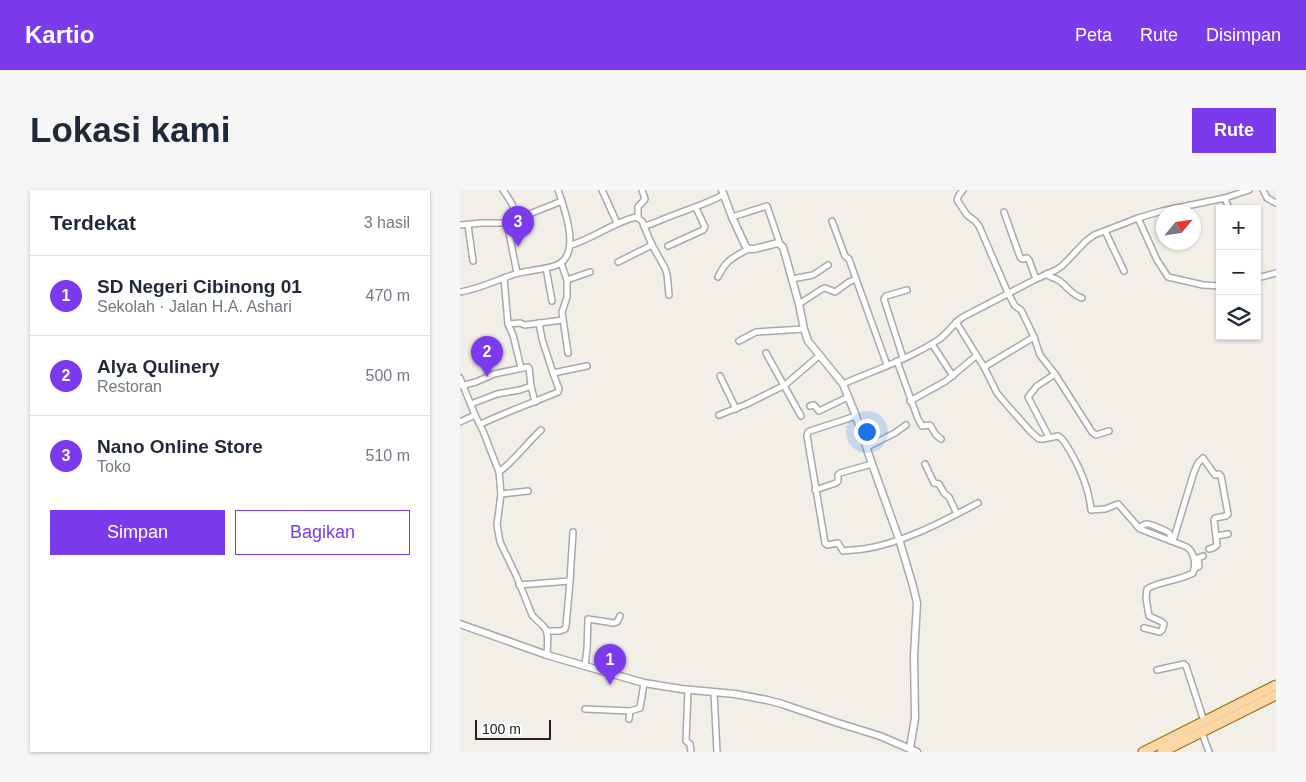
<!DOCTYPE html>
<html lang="id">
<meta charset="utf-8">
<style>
:root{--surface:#fff;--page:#f6f6f7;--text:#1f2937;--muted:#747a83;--line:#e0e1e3;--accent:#7c3aed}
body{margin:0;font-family:Arial,sans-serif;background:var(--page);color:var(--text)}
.controls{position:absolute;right:15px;top:15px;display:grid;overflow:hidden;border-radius:0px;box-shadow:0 1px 4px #0004}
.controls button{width:45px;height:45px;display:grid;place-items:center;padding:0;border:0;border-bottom:1px solid var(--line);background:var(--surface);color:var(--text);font:25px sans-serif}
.compass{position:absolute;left:696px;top:15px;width:45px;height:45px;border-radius:50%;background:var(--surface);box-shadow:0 1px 4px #0004;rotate:61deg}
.scale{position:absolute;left:15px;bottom:12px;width:76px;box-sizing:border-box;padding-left:5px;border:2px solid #222;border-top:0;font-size:14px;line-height:18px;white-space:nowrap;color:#222;-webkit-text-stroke:4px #fff;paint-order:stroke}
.you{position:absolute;left:406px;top:241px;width:18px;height:18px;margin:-12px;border:4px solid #fff;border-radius:50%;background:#1a73e8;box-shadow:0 0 0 8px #1a73e833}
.badge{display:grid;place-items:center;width:32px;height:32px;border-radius:50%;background:var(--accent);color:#fff;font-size:16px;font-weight:700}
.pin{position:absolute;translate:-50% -41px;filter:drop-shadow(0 1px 2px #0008)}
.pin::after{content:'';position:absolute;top:26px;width:18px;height:15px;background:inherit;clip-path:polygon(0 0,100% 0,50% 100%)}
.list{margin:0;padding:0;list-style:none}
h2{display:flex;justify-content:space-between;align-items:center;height:65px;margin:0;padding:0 20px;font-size:21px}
h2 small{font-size:16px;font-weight:400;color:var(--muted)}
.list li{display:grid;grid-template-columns:32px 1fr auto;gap:15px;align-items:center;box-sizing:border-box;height:80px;padding:0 20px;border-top:1px solid var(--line)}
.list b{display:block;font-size:19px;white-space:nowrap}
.list p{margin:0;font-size:16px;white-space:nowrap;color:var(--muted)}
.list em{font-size:16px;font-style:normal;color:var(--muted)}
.actions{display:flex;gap:10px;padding:15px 20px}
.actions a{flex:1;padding:11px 0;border:1px solid var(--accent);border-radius:0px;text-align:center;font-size:18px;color:var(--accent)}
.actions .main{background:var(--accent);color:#fff}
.icon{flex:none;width:28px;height:28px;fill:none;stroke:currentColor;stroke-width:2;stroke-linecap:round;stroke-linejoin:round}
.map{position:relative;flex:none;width:816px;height:562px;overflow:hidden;border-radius:0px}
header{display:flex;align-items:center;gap:30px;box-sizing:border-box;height:70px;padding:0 25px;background:var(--accent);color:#fff}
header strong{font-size:24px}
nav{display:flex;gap:28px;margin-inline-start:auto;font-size:18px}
.intro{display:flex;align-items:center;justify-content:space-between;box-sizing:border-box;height:120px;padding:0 30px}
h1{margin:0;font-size:35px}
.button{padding:12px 22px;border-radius:0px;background:var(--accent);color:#fff;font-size:18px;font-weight:700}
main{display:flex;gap:30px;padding:0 30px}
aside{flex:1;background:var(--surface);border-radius:0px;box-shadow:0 1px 4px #0004}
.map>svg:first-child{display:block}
</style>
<header>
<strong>Kartio</strong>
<nav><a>Peta</a><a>Rute</a><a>Disimpan</a></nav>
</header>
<div class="intro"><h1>Lokasi kami</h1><a class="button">Rute</a></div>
<main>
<aside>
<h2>Terdekat<small>3 hasil</small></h2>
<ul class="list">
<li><span class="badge">1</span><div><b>SD Negeri Cibinong 01</b><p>Sekolah · Jalan H.A. Ashari</p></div><em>470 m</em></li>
<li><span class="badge">2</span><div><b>Alya Qulinery</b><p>Restoran</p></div><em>500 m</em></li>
<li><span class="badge">3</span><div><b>Nano Online Store</b><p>Toko</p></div><em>510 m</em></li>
</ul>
<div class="actions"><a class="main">Simpan</a><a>Bagikan</a></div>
</aside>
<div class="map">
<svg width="816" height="562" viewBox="0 0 816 562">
<rect width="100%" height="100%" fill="#f2efe9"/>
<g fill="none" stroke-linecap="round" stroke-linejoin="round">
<g stroke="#a9a9a9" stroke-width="8">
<g id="minor">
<path d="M43,0c6,9 13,18 14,29l-5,3 -5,1 10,50"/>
<path d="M142,0l15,33"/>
<path d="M503,0l-4,5 -2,5 10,15 8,6 4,5 29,67 7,13 6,4 4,8 9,19 6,18 15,19 37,58 4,3 13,-4"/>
<path d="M803,0l4,8 9,5"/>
<path d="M765,8l4,11"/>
<path d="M544,22l16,45 2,2 5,-1 2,2 7,19"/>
<path d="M178,27v-10l7,-8 -3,-9"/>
<path d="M272,27l35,-11 13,38"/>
<path d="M678,28l19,42 11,17 35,8 17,1"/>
<path d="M57,29l45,-18"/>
<path d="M372,31l13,35 4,3 7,20 31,86"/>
<path d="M0,35l22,-2h25"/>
<path d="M8,35l5,36"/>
<path d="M184,36l8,19 13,23 2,6 2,21"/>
<path d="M645,41l19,40"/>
<path d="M111,55c23,-7 41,-22 65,-28l6,4 2,5c10,-2 18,-7 27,-10 18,-7 35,-12 52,-21"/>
<path d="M208,56l35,-16 2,-3 -9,-19"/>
<path d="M158,72l34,-17"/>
<path d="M101,73l6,17v17l-5,15 6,41"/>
<path d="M86,78l6,33"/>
<path d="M586,84c4,4 7,3 12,6 9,5 12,14 24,18"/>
<path d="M258,87c9,-18 13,-18 30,-28"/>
<path d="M44,88l4,46 5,11 8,33"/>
<path d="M797,88l19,-5"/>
<path d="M332,89l21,-4 15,-10"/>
<path d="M107,90l23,-8"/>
<path d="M0,102c19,-3 37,-12 55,-18 14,-4 29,-4 42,-9 25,-11 7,-57 1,-75"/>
<path d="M339,114l23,-15 3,-1 10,4 14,-10 7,-3"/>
<path d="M496,132l28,45 13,26 10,12 24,27 8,7h4l15,-3c6,3 8,9 12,15 11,19 19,37 21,59l14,-1 13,-5 22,25 47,18c8,6 9,18 6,26 -14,8 -34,8 -46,16l-1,9 3,18 13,6 2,2 -2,6 -2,2 -16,-4"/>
<path d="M79,133l3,16 11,34"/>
<path d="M48,134l12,-1 5,2 38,-5"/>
<path d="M279,151l17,-9 48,-3"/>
<path d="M472,154l21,32"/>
<path d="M306,163l35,63"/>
<path d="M443,168l-19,-59 2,-3 21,-6"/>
<path d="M437,171l21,58 4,7 8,-1 6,10 5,4"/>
<path d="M524,177l50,-30"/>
<path d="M260,186l16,33"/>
<path d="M0,188l15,37 8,16 16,41 2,22 -4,31 3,17 16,33 16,40c4,5 8,7 12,12 6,6 3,20 3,28"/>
<path d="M383,194c32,-14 66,-25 95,-44 10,-6 15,-17 25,-23l73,-38 20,-9 6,-4 24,-25 8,-6 44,-17 24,-7 63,-13 24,-8"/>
<path d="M0,196l16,-4 18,-8 34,-7 1,1 2,18 4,16"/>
<path d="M450,211l36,-20 30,-25"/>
<path d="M11,214l26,-10 23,-4 11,-4"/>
<path d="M350,216l4,-1 5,6 29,-14"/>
<path d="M259,225l28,-11 38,-19 35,-30"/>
<path d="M396,226l-46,15 -2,1 -1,4 18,107 2,2 11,-2 5,8c7,-1 13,-1 20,-2 38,-5 81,-28 115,-46"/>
<path d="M0,232l15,-7"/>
<path d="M21,234c25,-12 51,-21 77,-32l1,-3 -6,-16 34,-7"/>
<path d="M589,247l-21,-40 9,-11 18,-12"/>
<path d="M407,257l28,-14 11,-8"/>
<path d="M465,274l9,19 5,1 5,9 5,4 8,17"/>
<path d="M39,282c16,-12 27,-28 42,-42"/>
<path d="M355,300l21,-7 2,-2v-6l2,-2 32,-9"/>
<path d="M41,304l27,-3"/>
<path d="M679,338c2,-1 5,-4 7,-4 3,-1 21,7 23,9 2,2 2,5 2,8"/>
<path d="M756,346l12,-2"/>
<path d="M713,351l21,-69 4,-9 5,-5 12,17 4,-1 2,2 7,38 -2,2 -11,2 -1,2 3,25 -4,3 -4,1"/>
<path d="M734,379l5,-3 -1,-8 5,-2"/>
<path d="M59,395l51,-4"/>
<path d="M87,441h13l5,-2 1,-3 4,-45 3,-49"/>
<path d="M125,475l2,-16 1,-30 26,4 3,-1 3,-6"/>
<path d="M697,480l27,-6 2,2 18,55"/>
<path d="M228,500l-2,51 4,3 1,8"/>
<path d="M254,503l3,59"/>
<path d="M125,519l45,2"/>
<path d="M169,529l1,-8 10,-3 4,-25"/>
<path d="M742,543l7,19"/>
</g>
</g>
<g stroke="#a9a9a9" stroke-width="9">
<g id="tertiary">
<path d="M262,0l10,27 13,28 3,4h6l24,-6 5,4 16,57 5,25 4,12 35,43 13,32 16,48 27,75 14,47 4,17 -3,53 1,62 -5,30"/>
<path d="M0,434l87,31 97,28 37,6 54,5 32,6 15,4 56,19 42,13 37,16"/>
</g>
</g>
<g stroke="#a06b00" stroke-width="11">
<g id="primary">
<path d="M683,562l133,-67"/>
<path d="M702,562l114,-57"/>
</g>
</g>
<use href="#minor" stroke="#fff" stroke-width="5"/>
<use href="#tertiary" stroke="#fff" stroke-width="6"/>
<use href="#primary" stroke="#fcd6a4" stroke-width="9"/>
</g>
</svg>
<div class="controls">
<button>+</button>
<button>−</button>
<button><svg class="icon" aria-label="layers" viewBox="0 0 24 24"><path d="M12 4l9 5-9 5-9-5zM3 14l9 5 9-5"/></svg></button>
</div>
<svg class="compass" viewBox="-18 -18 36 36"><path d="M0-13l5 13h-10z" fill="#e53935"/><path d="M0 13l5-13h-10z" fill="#747a83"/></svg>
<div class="scale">100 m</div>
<div class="you"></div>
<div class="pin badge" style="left:150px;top:495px">1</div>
<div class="pin badge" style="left:27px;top:187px">2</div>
<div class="pin badge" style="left:58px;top:57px">3</div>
</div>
</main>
